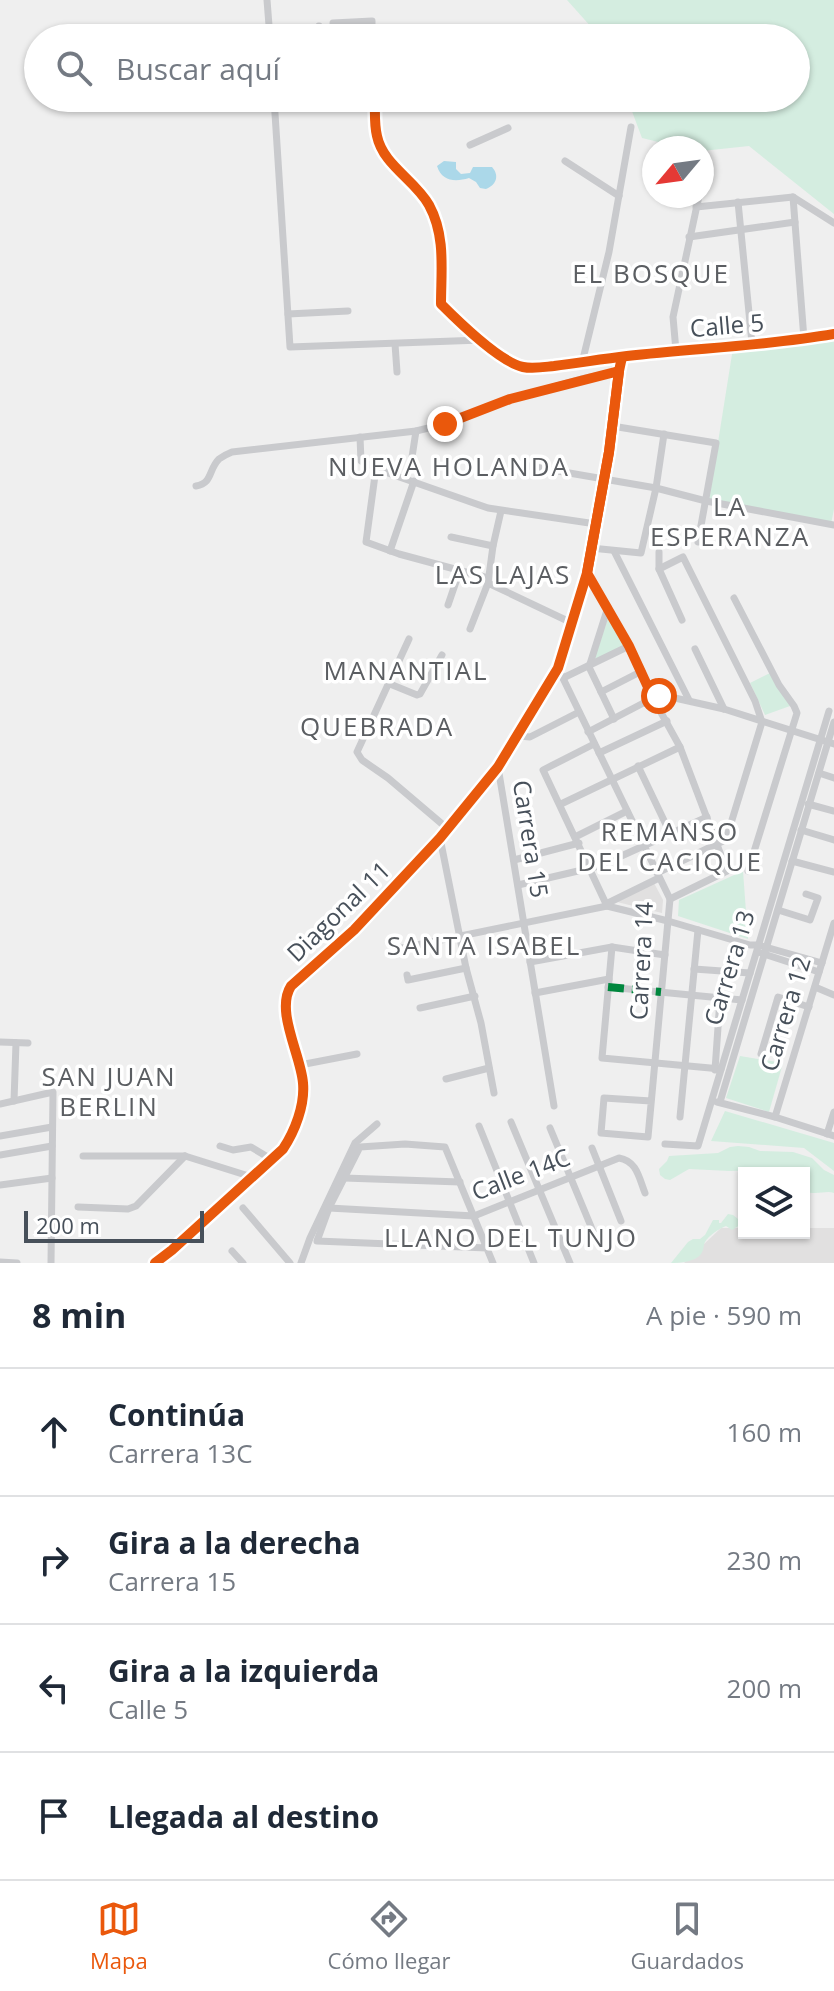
<!DOCTYPE html>
<html lang="es">
<meta charset="utf-8">
<style>
:root{--surface:#fff;--page:#f2f2f3;--text:#1f2937;--muted:#747a83;--line:#e0e1e3;--accent:#ea580c}
body{margin:0;font-family:"Open Sans",sans-serif;background:var(--page);color:var(--text)}
.controls{position:absolute;right:24px;bottom:24px;display:grid;overflow:hidden;border-radius:0px;box-shadow:0 2px 6px #0004}
.controls button{width:72px;height:72px;display:grid;place-items:center;padding:0;border:0;border-bottom:2px solid var(--line);background:var(--surface);color:var(--text);font:40px sans-serif}
.compass{position:absolute;left:642px;top:136px;width:72px;height:72px;border-radius:50%;background:var(--surface);box-shadow:0 2px 6px #0004;rotate:241deg}
.scale{position:absolute;left:24px;bottom:20px;width:180px;box-sizing:border-box;padding-left:8px;border:4px solid #47505a;border-top:0;font-size:22px;line-height:28px;white-space:nowrap;color:#47505a;-webkit-text-stroke:6px #fff;paint-order:stroke}
.stop{position:absolute;width:24px;height:24px;margin:-18px;border:6px solid #ea580c;border-radius:50%;background:#fff}
.stop.end{background:#ea580c;border-color:#fff;box-shadow:0 2px 8px #0008}
.list{margin:0;padding:0;list-style:none}
h2{display:flex;justify-content:space-between;align-items:center;height:104px;margin:0;padding:0 32px;font-size:34px}
h2 small{font-size:26px;font-weight:400;color:var(--muted)}
.list li{display:grid;grid-template-columns:52px 1fr auto;gap:24px;align-items:center;box-sizing:border-box;height:128px;padding:0 32px;border-top:2px solid var(--line)}
.list b{display:block;font-size:30px;white-space:nowrap}
.list p{margin:0;font-size:26px;white-space:nowrap;color:var(--muted)}
.list em{font-size:26px;font-style:normal;color:var(--muted)}
.icon{flex:none;width:44px;height:44px;fill:none;stroke:currentColor;stroke-width:2;stroke-linecap:round;stroke-linejoin:round}
.map{position:relative;flex:none;width:834px;height:1263px;overflow:hidden}
.search{position:absolute;background:var(--surface);box-shadow:0 2px 6px #0004;left:24px;right:24px;top:24px;height:88px;display:flex;align-items:center;gap:20px;box-sizing:border-box;padding:0 28px;border-radius:44px;color:var(--muted);font-size:30px}
.sheet{height:616px;background:var(--surface)}
nav{display:flex;justify-content:space-around;align-items:center;box-sizing:border-box;height:112px;border-top:2px solid var(--line);background:var(--surface);font-size:22px;color:var(--muted)}
nav a{display:grid;justify-items:center;gap:4px}
nav .on{color:var(--accent)}
.map>svg:first-child{display:block}
</style>
<div class="map">
<svg width="834" height="1263" viewBox="0 0 834 1263">
<rect width="100%" height="100%" fill="#efefef"/>
<g fill="#e1e0e0">
<path d="M654,883l9,17 -1,13 -45,-11z"/>
<path d="M721,1228h23v5h60v-5h30v35h-150z"/>
</g>
<g fill="#d4ede0">
<path d="M567,0h267v214l-85,-68 -47,5v-3h-19l-41,-10 -15,-40h169v-60h-195z"/>
<path d="M834,338v171l-3,15 -122,-25 24,-151z"/>
<path d="M609,615l16,30 -31,15z"/>
<path d="M770,673l20,33 -25,9 -15,-32z"/>
<path d="M743,871l5,68 -70,-23 1,-16z"/>
<path d="M740,1056l43,7 -14,49 -43,-14z"/>
<path d="M725,1111l109,32v28l-30,-23 -93,-7z"/>
<path d="M738,1146l11,1 11,4 33,1 19,6 12,12 10,5v18c-9,-3 -17,3 -30,-2v-18h-42l-4,-3 -29,1 -40,-2 -19,11 -5,-1 -5,-4 -1,-6 8,-8 2,-5 49,-3 12,-6z"/>
<path d="M728,1214l5,1 10,8 -11,7 -6,-4c-7,3 -17,9 -21,16 -2,4 -1,8 -4,12 -6,8 -21,9 -30,9l17,-21 5,-3h7l5,-4 8,-15h6v3h2z"/>
</g>
<path fill="#abd8e9" d="M444,161l12,1v7l5,5 9,-1 3,-6h19c8,9 4,18 -6,22l-6,-1 -4,-6 -7,-4c-13,4 -27,4 -32,-12z"/>
<g fill="none" stroke-linecap="round" stroke-linejoin="round">
<g stroke="#c9cacd" stroke-width="7">
<path d="M267,0l3,38"/>
<path d="M333,23l39,-2v17"/>
<path d="M319,26l1,12"/>
<path d="M274,98l16,249 191,-7"/>
<path d="M375,98c0,12 -1,26 2,38 6,29 38,44 52,69 17,31 12,66 12,99 17,17 60,59 83,63 26,4 72,-7 98,-10"/>
<path d="M470,145l38,-17"/>
<path d="M565,161l54,35"/>
<path d="M793,197l11,142"/>
<path d="M738,202l14,141"/>
<path d="M696,207l97,-10 41,26"/>
<path d="M689,237l106,-15"/>
<path d="M288,314l60,-3"/>
<path d="M395,344l2,28"/>
<path d="M676,351l-3,-34 26,-121"/>
<path d="M582,363l27,-111 22,-125"/>
<path d="M612,426l104,17 -18,99"/>
<path d="M360,437l1,24 27,12 100,35 108,16"/>
<path d="M412,457l4,-26"/>
<path d="M523,465l133,23 50,13 128,24"/>
<path d="M376,468l-10,74 33,12 89,24"/>
<path d="M196,486c17,-3 12,-16 23,-27 4,-3 8,-5 13,-7l184,-21 29,-7 65,-25 71,-20 38,-8"/>
<path d="M451,537l42,9"/>
<path d="M591,548l50,5 15,-65 8,-54"/>
<path d="M390,551l24,-70"/>
<path d="M614,551l75,149"/>
<path d="M659,569v-17"/>
<path d="M587,573l42,73 24,52 27,49 47,124 -57,28"/>
<path d="M488,583l84,40"/>
<path d="M734,598l45,87 15,21 3,7 -49,158"/>
<path d="M448,605l12,-35"/>
<path d="M608,607l-19,60 25,52"/>
<path d="M470,629l18,-46 5,-37 8,-35"/>
<path d="M409,639l-52,113 5,8 26,18 60,51"/>
<path d="M695,649l29,60"/>
<path d="M558,668l112,231 -22,238 -47,-4 3,-35 47,3"/>
<path d="M563,678l66,-32"/>
<path d="M390,684l27,11 3,-1 22,-39"/>
<path d="M601,692l41,-21"/>
<path d="M588,732l65,-34 13,-2 58,13 110,35"/>
<path d="M519,736l11,1 49,-25"/>
<path d="M594,744l-51,26 64,136"/>
<path d="M599,753l68,-32"/>
<path d="M638,766l32,67"/>
<path d="M498,767l56,339"/>
<path d="M819,773l15,5"/>
<path d="M561,804l119,-57"/>
<path d="M808,804l26,7"/>
<path d="M801,830l33,10"/>
<path d="M575,837l52,-26"/>
<path d="M440,838l26,130 15,55 13,70"/>
<path d="M514,860l65,-17"/>
<path d="M792,861l42,11"/>
<path d="M657,873l66,-32 5,-8 34,-111 -7,-21 -72,-144 -24,12 23,51"/>
<path d="M518,885l77,-18 22,-9 90,-41"/>
<path d="M606,904l53,-26"/>
<path d="M778,910l32,10 8,-22 -12,-4"/>
<path d="M612,947l-10,111 119,11"/>
<path d="M402,948l205,-42 61,15 82,24h8l64,18"/>
<path d="M761,953l58,19"/>
<path d="M530,962l82,-15 53,8"/>
<path d="M694,969l56,4"/>
<path d="M407,975l1,5 58,-12"/>
<path d="M608,987l134,13"/>
<path d="M815,987l19,8"/>
<path d="M535,993l74,-14"/>
<path d="M420,1008l55,-12"/>
<path d="M0,1042l28,1"/>
<path d="M761,1054l17,-57 31,10"/>
<path d="M300,1065l57,-11"/>
<path d="M715,1070l5,-71"/>
<path d="M446,1079l43,-11"/>
<path d="M14,1101l2,-58"/>
<path d="M717,1102l58,15 59,19"/>
<path d="M720,1102l114,-380"/>
<path d="M0,1104l53,-12 -2,171"/>
<path d="M680,1117l18,-187"/>
<path d="M775,1117l59,-194"/>
<path d="M511,1122l59,141"/>
<path d="M479,1126l55,137"/>
<path d="M550,1128l47,113"/>
<path d="M827,1134l7,-22"/>
<path d="M0,1136l52,-9"/>
<path d="M665,1144l33,2 131,-435"/>
<path d="M220,1146l13,4 18,-3 20,12"/>
<path d="M592,1148l29,73"/>
<path d="M0,1155l52,-9"/>
<path d="M83,1156h102l67,21"/>
<path d="M344,1178l116,4"/>
<path d="M0,1185l52,-7"/>
<path d="M78,1207l50,2 8,-3 49,-50"/>
<path d="M243,1208l47,55"/>
<path d="M329,1208l145,8 145,-58c18,3 20,20 26,35"/>
<path d="M487,1248l-170,-7 12,-33 31,-61 45,-3 40,3c16,38 32,77 48,116"/>
<path d="M232,1251l11,12"/>
<path d="M0,1262l17,1"/>
<path d="M301,1263l9,-25 45,-95 22,-19"/>
</g>
<path stroke="#cacccf" stroke-width="10" d="M155,1263l17,-13 111,-101c12,-18 22,-44 20,-66 -2,-28 -28,-72 -12,-97l63,-56 86,-92 58,-71 60,-99 29,-95 22,-121 10,-81 3,-14 182,-18 30,-5"/>
<path stroke="#00873e" stroke-width="8" stroke-dasharray="16 8" stroke-linecap="butt" d="M608,987l53,5"/>
<g stroke="#fff" stroke-width="15">
<g id="cycleway">
<path d="M375,98c0,12 -1,26 2,38 6,29 38,44 52,69 17,31 12,66 12,99 17,17 59,58 82,63 10,2 21,0 31,-1 24,-3 48,-7 73,-10 69,-8 139,-10 207,-22"/>
<path d="M155,1263l17,-13 111,-101c12,-18 22,-44 20,-66 -2,-28 -28,-72 -12,-97l63,-56 86,-92 58,-71 60,-99 29,-95 22,-121 10,-81 3,-14"/>
</g>
</g>
<use href="#cycleway" stroke="#e8590c" stroke-width="10"/>
</g>
<g fill="none" stroke-linecap="round" stroke-linejoin="round">
<path stroke="#ea580c" stroke-width="10" d="M445,424l65,-25 109,-28 -10,81 -22,121 42,73 24,52 6,-2"/>
</g>
<g text-anchor="middle" stroke-width="7" stroke-linejoin="round" paint-order="stroke">
<g font-size="24" fill="#47505a" stroke="#fff">
<text transform="translate(727 326) rotate(-5)" y="8">Calle 5</text>
<text transform="translate(530 839) rotate(81)" y="8">Carrera 15</text>
<text transform="translate(339 912) rotate(-44)" y="8">Diagonal 11</text>
<text transform="translate(642 961) rotate(-87)" y="8">Carrera 14</text>
<text transform="translate(730 968) rotate(-73)" y="8">Carrera 13</text>
<text transform="translate(786 1014) rotate(-73)" y="8">Carrera 12</text>
<text transform="translate(521 1175) rotate(-21)" y="8">Calle 14C</text>
</g>
<g font-size="26" letter-spacing="2" fill="#5b5e62" stroke="#fff">
<text x="651" y="283">EL BOSQUE</text>
<text x="449" y="476">NUEVA HOLANDA</text>
<text x="730" y="516">LA<tspan x="730" dy="30">ESPERANZA</tspan></text>
<text x="503" y="584">LAS LAJAS</text>
<text x="406" y="680">MANANTIAL</text>
<text x="377" y="736">QUEBRADA</text>
<text x="670" y="841">REMANSO<tspan x="670" dy="30">DEL CACIQUE</tspan></text>
<text x="484" y="955">SANTA ISABEL</text>
<text x="109" y="1086">SAN JUAN<tspan x="109" dy="30">BERLIN</tspan></text>
<text x="511" y="1247">LLANO DEL TUNJO</text>
</g>
</g>
</svg>
<div class="controls">
<button><svg class="icon" aria-label="layers" viewBox="0 0 24 24"><path d="M12 4l9 5-9 5-9-5zM3 14l9 5 9-5"/></svg></button>
</div>
<svg class="compass" viewBox="-18 -18 36 36"><path d="M0-13l5 13h-10z" fill="#e53935"/><path d="M0 13l5-13h-10z" fill="#747a83"/></svg>
<div class="scale">200 m</div>
<div class="stop" style="left:659px;top:696px"></div>
<div class="stop end" style="left:445px;top:424px"></div>
<div class="search"><svg class="icon" aria-label="search" viewBox="0 0 24 24"><circle cx="10" cy="10" r="6"/><path d="M15 15l6 6"/></svg>Buscar aquí</div>
</div>
<section class="sheet">
<h2>8 min<small>A pie · 590 m</small></h2>
<ul class="list">
<li><svg class="icon" aria-label="ahead" viewBox="0 0 24 24"><path d="M12 20V5M6 11l6-6 6 6"/></svg><div><b>Continúa</b><p>Carrera 13C</p></div><em>160 m</em></li>
<li><svg class="icon" aria-label="right" viewBox="0 0 24 24"><path d="M7 20v-9h11M14 6l5 5-5 5"/></svg><div><b>Gira a la derecha</b><p>Carrera 15</p></div><em>230 m</em></li>
<li><svg class="icon" aria-label="left" viewBox="0 0 24 24"><path d="M17 20v-9H6M10 6l-5 5 5 5"/></svg><div><b>Gira a la izquierda</b><p>Calle 5</p></div><em>200 m</em></li>
<li><svg class="icon" aria-label="arrive" viewBox="0 0 24 24"><path d="M6 21V4h12l-3 4 3 4H6"/></svg><div><b>Llegada al destino</b></div></li>
</ul>
</section>
<nav>
<a class="on"><svg class="icon" aria-label="map" viewBox="0 0 24 24"><path d="M3 6l6-2 6 2 6-2v14l-6 2-6-2-6 2zM9 4v14M15 6v14"/></svg>Mapa</a>
<a><svg class="icon" aria-label="directions" viewBox="0 0 24 24"><path d="M12 3l9 9-9 9-9-9zM9 14v-3h6M13 9l2 2-2 2"/></svg>Cómo llegar</a>
<a><svg class="icon" aria-label="saved" viewBox="0 0 24 24"><path d="M7 4h10v16l-5-4-5 4z"/></svg>Guardados</a>
</nav>
